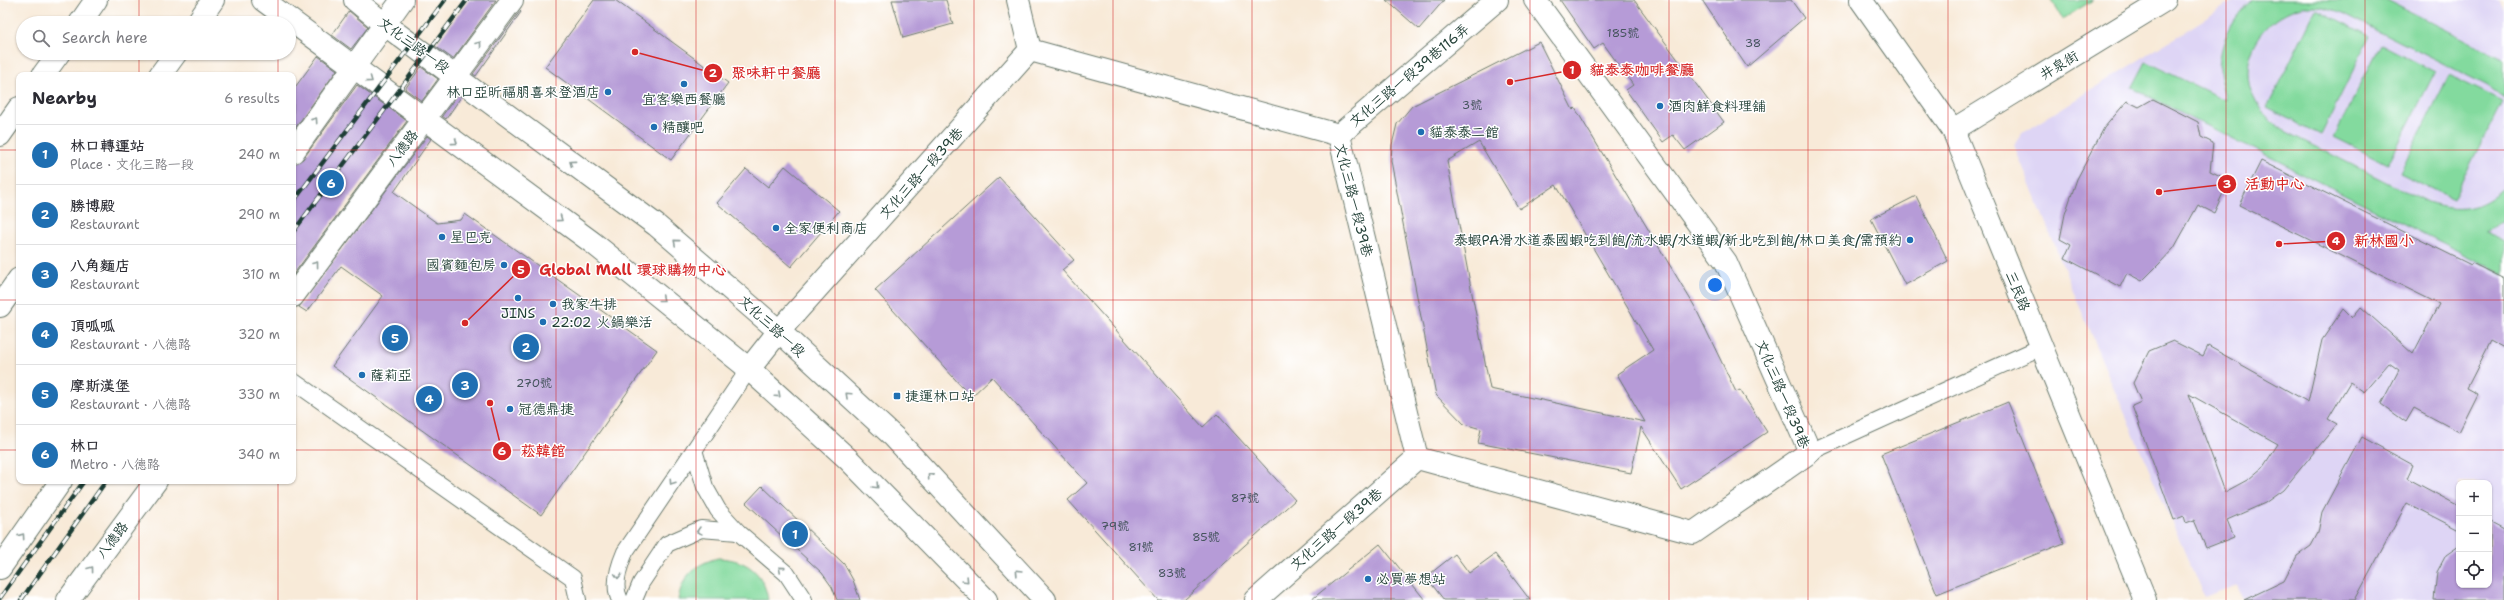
<!DOCTYPE html>
<meta charset="utf-8">
<style>
:root{--surface:#fff;--page:#f2f2f3;--text:#2b2b33;--muted:#7c7c81;--line:#e1e1e2;--accent:#1f6fb2}
body{margin:0;font-family:"Shantell Sans","LXGW WenKai TC",sans-serif;background:var(--page);color:var(--text)}
.controls{position:absolute;right:12px;bottom:12px;display:grid;overflow:hidden;border-radius:8px;box-shadow:0 1px 3px #0004}
.controls button{width:36px;height:36px;display:grid;place-items:center;padding:0;border:0;border-bottom:1px solid var(--line);background:var(--surface);color:var(--text);font:20px sans-serif}
.you{position:absolute;left:1715px;top:285px;width:14px;height:14px;margin:-10px;border:3px solid #fff;border-radius:50%;background:#1a73e8;box-shadow:0 0 0 6px #1a73e833}
.badge{display:grid;place-items:center;width:26px;height:26px;border-radius:50%;background:var(--accent);color:#fff;font-size:13px;font-weight:700}
.pin{position:absolute;translate:-50% -50%;border:2px solid #fff;box-shadow:0 1px 4px #0006}
.list{margin:0;padding:0;list-style:none}
h2{display:flex;justify-content:space-between;align-items:center;height:52px;margin:0;padding:0 16px;font-size:17px}
h2 small{font-size:13px;font-weight:400;color:var(--muted)}
.list li{display:grid;grid-template-columns:26px 1fr auto;gap:12px;align-items:center;box-sizing:border-box;height:60px;padding:0 16px;border-top:1px solid var(--line)}
.list b{display:block;font-size:15px;white-space:nowrap}
.list p{margin:0;font-size:13px;white-space:nowrap;color:var(--muted)}
.list em{font-size:13px;font-style:normal;color:var(--muted)}
.icon{flex:none;width:22px;height:22px;fill:none;stroke:currentColor;stroke-width:2;stroke-linecap:round;stroke-linejoin:round}
.map{position:relative;flex:none;width:2504px;height:600px;overflow:hidden}
.search{position:absolute;background:var(--surface);box-shadow:0 1px 3px #0004;left:16px;top:16px;width:280px;height:44px;display:flex;align-items:center;gap:10px;box-sizing:border-box;padding:0 14px;border-radius:22px;color:var(--muted);font-size:15px}
.panel{position:absolute;background:var(--surface);box-shadow:0 1px 3px #0004;left:16px;top:72px;width:280px;height:412px;border-radius:8px}
.map>svg:first-child{display:block}
</style>
<div class="map">
<svg width="2504" height="600" viewBox="0 0 2504 600">
<rect width="100%" height="100%" fill="#fff"/>
<filter id="ink" filterUnits="userSpaceOnUse"><feTurbulence type="fractalNoise" baseFrequency=".025" numOctaves="2"/><feDisplacementMap in="SourceGraphic" scale="8" xChannelSelector="R" yChannelSelector="G"/><feConvolveMatrix kernelMatrix="1 2 1 2 8 2 1 2 1" color-interpolation-filters="sRGB"/></filter>
<filter id="wash" filterUnits="userSpaceOnUse"><feTurbulence type="fractalNoise" baseFrequency=".012" numOctaves="4" result="noise"/><feDisplacementMap in="SourceGraphic" scale="16" xChannelSelector="R" yChannelSelector="G"/><feGaussianBlur stdDeviation="0.9" result="paint"/><feColorMatrix in="noise" values="0 0 0 0 0 0 0 0 0 0 0 0 0 0 0 0 0 1.4 0 .05"/><feComposite in="paint" operator="in"/></filter>
<g filter="url(#wash)">
<rect width="100%" height="100%" fill="#f8ead8"/>
<path fill="#ded5f5" fill-rule="evenodd" d="M2235,0h264l5,9v591h-261l-6,-15 -33,12 -110,-255 -80,-197 8,-12zM2459,483h30v102h-30z"/>
<g fill="#83da9e" stroke="#518c69">
<path d="M2051,0h42l-30,19z"/>
<path d="M2252,0h135l117,59v39l-16,-12 -145,-73c-15,-5 -30,-10 -45,-5 -37,11 -62,54 -44,90 6,14 17,23 29,32l145,73c31,10 52,7 76,-15v34l-20,9 20,10v33l-372,-186 14,-26 79,38c-1,-10 -6,-21 -6,-31 1,-26 13,-52 33,-69z"/>
<path d="M2316,9l54,27 -49,99 -54,-27z"/>
<path d="M2381,44l54,28 -47,92 -54,-27z"/>
<path d="M2449,75l53,26 -49,98 -53,-26z"/>
<path d="M718,558c28,1 46,14 50,42h-90c4,-24 17,-36 40,-42z"/>
</g>
<g id="blocks">
<g fill="#b69bd7" fill-rule="evenodd">
<path d="M469,0h27l-43,59 -18,-13z"/>
<path d="M594,0h21l113,83 -57,77 -126,-93z"/>
<path d="M892,0h54l7,24 -50,14z"/>
<path d="M1386,0h58l-25,29z"/>
<path d="M1560,0h74l90,122 -39,28 -12,-15 -10,7 -37,-52 7,-5 -30,-42 -9,6z"/>
<path d="M1702,0h89l13,18 -57,49z"/>
<path d="M349,11l19,16 -17,22 -19,-14z"/>
<path d="M520,11l1,1 -45,64 -3,-2z"/>
<path d="M1539,42l34,68 2,-2 120,199 41,85 4,-2 27,42 -86,57 -40,-62 -10,46 -153,-30 3,-14 -17,-5 -28,-29 -45,-234 1,-16 5,-21 15,-18zM1479,142l40,67 37,-24 97,165 -36,24 28,48 -155,-33 -43,-228z"/>
<path d="M318,56l19,14 -44,61v-41z"/>
<path d="M421,67l17,12 -16,22 -17,-12z"/>
<path d="M357,85l50,36 -114,154v-111l10,-5z"/>
<path d="M458,94l3,3 -15,22 -4,-3z"/>
<path d="M2153,99l45,23 3,15 12,6 -3,28 19,9 -15,33 -16,-8 -24,43 -15,16 -17,17 -15,-8 -7,14 -55,-29 6,-13 -11,-6 5,-25 12,-35 27,-51 23,-27 12,6z"/>
<path d="M427,136l4,3 -37,53 43,31 24,-3 4,-6 192,136 -116,165 -209,-149 51,-70 -42,-30 -34,46 -8,-5z"/>
<path d="M2261,161l210,104 1,-2 32,16v69l-13,-7 -24,47 11,6 -19,38 -45,-24 -8,14 -25,-18 18,-34 -10,-7 -25,29 -14,-10 -22,37 9,5 -54,66 -18,13 -38,17 7,17 -28,11 -12,-28 -8,3 -2,-7 -10,4 -42,-114 9,-4 -8,-19 16,-32 24,-10 30,15 5,-10 100,56 14,-62 21,-31 9,9 9,-11 52,47 26,-50 -200,-99zM2189,394l89,50 -15,23 -14,12 -24,13z"/>
<path d="M785,166l54,45 -48,56 -74,-64 29,-34 22,18z"/>
<path d="M999,177l75,83 -12,10 141,157 14,-13 78,86 -111,100h-26l-90,-100 19,-17 -95,-106 -21,20 -96,-107z"/>
<path d="M1916,196l32,65 -43,24 -34,-66z"/>
<path d="M2008,402l56,141 -127,51 -56,-140z"/>
<path d="M2362,437l51,28 -6,13 52,28v24l-52,-27 -52,97h-111l40,-19 13,-25 14,-10 7,-13 4,-21z"/>
<path d="M762,486l82,78 9,16 7,20h-23l-5,-13 -10,-14 -76,-70z"/>
<path d="M2489,521l15,8v71h-70l3,-28 9,-17 13,-9v39h30z"/>
<path d="M1380,544l45,56h-114z"/>
<path d="M1455,554l14,19 26,-19 35,46h-86l-18,-23z"/>
</g>
</g>
</g>
<g filter="url(#ink)">
<use href="#blocks" fill-opacity="0" stroke="#6b7a6d" stroke-width="1"/>
<g fill="none" stroke-linecap="round" stroke-linejoin="round">
<g stroke="#6b7a6d" stroke-width="18">
<g id="service">
<path d="M293,381l280,197 5,22"/>
<path d="M694,450l11,37 13,23 20,22 49,42 17,26"/>
<path d="M1810,452l231,-105"/>
<path d="M620,600c-8,-14 -1,-34 5,-48l124,-183"/>
<path d="M634,600l7,-17 26,-39 34,-15 37,3"/>
</g>
</g>
<g stroke="#6b7a6d" stroke-width="24">
<g id="minor">
<path d="M1018,0l12,50 309,85 78,323"/>
<path d="M1861,0l92,130 192,470"/>
<path d="M1953,130l212,-130"/>
<path d="M1339,135l158,-135"/>
<path d="M749,369l30,-38 251,-281"/>
<path d="M1256,600l161,-142 276,75 117,-81 -84,-190 -191,-262"/>
</g>
</g>
<g stroke="#6b7a6d" stroke-width="24">
<g id="tertiary">
<path d="M263,0l330,243 156,126 99,90 138,141"/>
<path d="M355,0l29,24 272,201 123,106 115,106 151,163"/>
<path d="M293,152l109,-152"/>
<path d="M293,296l219,-296"/>
<path d="M0,568l61,-87"/>
<path d="M68,600l88,-119"/>
</g>
</g>
<g stroke="#6b7a6d" stroke-width="24">
<g id="motorway">
<path d="M80,23l16,-23"/>
<path d="M197,23l16,-23"/>
<path d="M43,75l16,-22"/>
<path d="M160,75l16,-22"/>
<path d="M0,135l19,-27"/>
<path d="M0,306l19,-27"/>
</g>
</g>
<use href="#service" stroke="#fff" stroke-width="16"/>
<use href="#minor" stroke="#fff" stroke-width="22"/>
<use href="#tertiary" stroke="#fff" stroke-width="22"/>
<use href="#motorway" stroke="#fff" stroke-width="22"/>
<g stroke="#1f3d34" stroke-width="4.5">
<g id="rail">
<path d="M293,202l152,-202"/>
<path d="M293,232l174,-232"/>
<path d="M0,598l84,-117"/>
<path d="M21,600l85,-119"/>
</g>
</g>
<use href="#rail" stroke="#fff" stroke-width="3" stroke-dasharray="9" stroke-linecap="butt"/>
</g>
<defs><path id="oneway-chevron" d="M-2-3.5L2.5 0L-2 3.5" fill="none" stroke-width="1.6" stroke-linecap="round" stroke-linejoin="round"/></defs>
<g stroke="#8f9e9a">
<use href="#oneway-chevron" transform="translate(479 44) rotate(-53)"/>
<use href="#oneway-chevron" transform="translate(370 80) rotate(36)"/>
<use href="#oneway-chevron" transform="translate(315 120) rotate(-55)"/>
<use href="#oneway-chevron" transform="translate(455 142) rotate(36)"/>
<use href="#oneway-chevron" transform="translate(572 163) rotate(-144)"/>
<use href="#oneway-chevron" transform="translate(560 219) rotate(36)"/>
<use href="#oneway-chevron" transform="translate(676 242) rotate(-139)"/>
<use href="#oneway-chevron" transform="translate(316 264) rotate(-53)"/>
<use href="#oneway-chevron" transform="translate(662 299) rotate(39)"/>
<use href="#oneway-chevron" transform="translate(778 395) rotate(42)"/>
<use href="#oneway-chevron" transform="translate(848 395) rotate(-137)"/>
<use href="#oneway-chevron" transform="translate(930 476) rotate(-132)"/>
<use href="#oneway-chevron" transform="translate(672 482) rotate(124)"/>
<use href="#oneway-chevron" transform="translate(876 486) rotate(46)"/>
<use href="#oneway-chevron" transform="translate(699 531) rotate(165)"/>
<use href="#oneway-chevron" transform="translate(22 536) rotate(-55)"/>
<use href="#oneway-chevron" transform="translate(91 569) rotate(-53)"/>
<use href="#oneway-chevron" transform="translate(781 569) rotate(-140)"/>
<use href="#oneway-chevron" transform="translate(1018 572) rotate(-134)"/>
<use href="#oneway-chevron" transform="translate(618 576) rotate(92)"/>
<use href="#oneway-chevron" transform="translate(966 580) rotate(46)"/>
</g>
</g>
<path fill="none" stroke="#d62828" stroke-width="1" stroke-opacity="0.55" d="M139,0v23M278,0v23M417,0v600M556,0v600M696,0v600M835,0v600M974,0v600M1113,0v600M1252,0v600M1391,0v600M1530,0v600M1669,0v600M1808,0v600M1948,0v600M2087,0v600M2226,0v600M2365,0v600M139,53v22M278,53v22M0,150h19M293,150h2211M0,300h19M293,300h2211M0,450h19M293,450h2211M139,481v119M278,481v119"/>
<g fill="#1f6fb2" stroke="#fff" stroke-width="1.5">
<circle cx="684" cy="84" r="4"/>
<circle cx="608" cy="92" r="4"/>
<circle cx="1660" cy="106" r="4"/>
<circle cx="654" cy="127" r="4"/>
<circle cx="1421" cy="132" r="4"/>
<circle cx="776" cy="228" r="4"/>
<circle cx="442" cy="237" r="4"/>
<circle cx="1910" cy="240" r="4"/>
<circle cx="504" cy="265" r="4"/>
<circle cx="518" cy="298" r="4"/>
<circle cx="553" cy="304" r="4"/>
<circle cx="543" cy="322" r="4"/>
<circle cx="362" cy="375" r="4"/>
<rect x="893" y="392" width="8" height="8" rx="2"/>
<circle cx="510" cy="409" r="4"/>
<circle cx="1368" cy="579" r="4"/>
</g>
<g text-anchor="middle" stroke-width="3" stroke-linejoin="round" paint-order="stroke">
<g font-size="12" fill="#45545d">
<text x="1623" y="37">185號</text>
<text x="1753" y="47">38</text>
<text x="1472" y="109">3號</text>
<text x="534" y="387">270號</text>
<text x="1245" y="502">87號</text>
<text x="1115" y="530">79號</text>
<text x="1206" y="541">85號</text>
<text x="1141" y="551">81號</text>
<text x="1172" y="577">83號</text>
</g>
<g font-size="14" fill="#1f3d34" stroke="#fff">
<text transform="translate(414 45) rotate(36)" y="5">文化三路一段</text>
<text transform="translate(2059 65) rotate(-31)" y="5">井泉街</text>
<text transform="translate(1409 75) rotate(-40)" y="5">文化三路一段39巷116弄</text>
<text transform="translate(402 148) rotate(-53)" y="5">八德路</text>
<text transform="translate(921 173) rotate(-48)" y="5">文化三路一段39巷</text>
<text transform="translate(1354 200) rotate(76)" y="5">文化三路一段39巷</text>
<text transform="translate(2018 291) rotate(68)" y="5">三民路</text>
<text transform="translate(772 326) rotate(42)" y="5">文化三路一段</text>
<text transform="translate(1783 394) rotate(67)" y="5">文化三路一段39巷</text>
<text transform="translate(1336 529) rotate(-41)" y="5">文化三路一段39巷</text>
<text transform="translate(112 540) rotate(-53)" y="5">八德路</text>
</g>
<g font-size="14" fill="#1f3d34" stroke="#fff" text-anchor="start">
<text x="600" y="97" text-anchor="end">林口亞昕福朋喜來登酒店</text>
<text x="684" y="104" text-anchor="middle">宜客樂西餐廳</text>
<text x="1668" y="111">酒肉鮮食料理舖</text>
<text x="662" y="132">精釀吧</text>
<text x="1429" y="137">貓泰泰二館</text>
<text x="784" y="233">全家便利商店</text>
<text x="450" y="242">星巴克</text>
<text x="1902" y="245" text-anchor="end">泰蝦PA滑水道泰國蝦吃到飽/流水蝦/水道蝦/新北吃到飽/林口美食/需預約</text>
<text x="496" y="270" text-anchor="end">國賓麵包房</text>
<text x="561" y="309">我家牛排</text>
<text x="518" y="318" text-anchor="middle">JINS</text>
<text x="551" y="327">22:02 火鍋樂活</text>
<text x="370" y="380">薩莉亞</text>
<text x="905" y="401">捷運林口站</text>
<text x="518" y="414">冠德鼎捷</text>
<text x="1376" y="584">必買夢想站</text>
</g>
</g>
<path fill="none" stroke="#d62828" stroke-width="1.5" d="M1510 82L1572 70M635 52L713 73M2159 192L2227 184M2279 244L2336 241M465 323L521 269M490 403L502 451"/>
<g fill="#d62828" stroke="#fff" stroke-width="1.5">
<circle cx="1510" cy="82" r="4"/>
<circle cx="635" cy="52" r="4"/>
<circle cx="2159" cy="192" r="4"/>
<circle cx="2279" cy="244" r="4"/>
<circle cx="465" cy="323" r="4"/>
<circle cx="490" cy="403" r="4"/>
<circle cx="1572" cy="70" r="10"/>
<circle cx="713" cy="73" r="10"/>
<circle cx="2227" cy="184" r="10"/>
<circle cx="2336" cy="241" r="10"/>
<circle cx="521" cy="269" r="10"/>
<circle cx="502" cy="451" r="10"/>
</g>
<g font-size="12" text-anchor="middle" font-weight="bold" fill="#fff">
<text x="1572" y="74">1</text>
<text x="713" y="77">2</text>
<text x="2227" y="188">3</text>
<text x="2336" y="245">4</text>
<text x="521" y="274">5</text>
<text x="502" y="455">6</text>
</g>
<g font-size="15" text-anchor="middle" font-weight="bold" fill="#d62828" stroke="#fff" stroke-width="3" stroke-linejoin="round" paint-order="stroke">
<text x="1642" y="75">貓泰泰咖啡餐廳</text>
<text x="776" y="78">聚味軒中餐廳</text>
<text x="2275" y="189">活動中心</text>
<text x="2384" y="246">新林國小</text>
<text x="633" y="275">Global Mall 環球購物中心</text>
<text x="543" y="456">菘韓館</text>
</g>
</svg>
<div class="controls">
<button>+</button>
<button>−</button>
<button><svg class="icon" aria-label="locate" viewBox="0 0 24 24"><circle cx="12" cy="12" r="6"/><path d="M12 2v4M12 18v4M2 12h4M18 12h4"/></svg></button>
</div>
<div class="you"></div>
<div class="pin badge" style="left:795px;top:534px">1</div>
<div class="pin badge" style="left:526px;top:347px">2</div>
<div class="pin badge" style="left:465px;top:385px">3</div>
<div class="pin badge" style="left:429px;top:399px">4</div>
<div class="pin badge" style="left:395px;top:338px">5</div>
<div class="pin badge" style="left:331px;top:183px">6</div>
<div class="search"><svg class="icon" aria-label="search" viewBox="0 0 24 24"><circle cx="10" cy="10" r="6"/><path d="M15 15l6 6"/></svg>Search here</div>
<section class="panel">
<h2>Nearby<small>6 results</small></h2>
<ul class="list">
<li><span class="badge">1</span><div><b>林口轉運站</b><p>Place · 文化三路一段</p></div><em>240 m</em></li>
<li><span class="badge">2</span><div><b>勝博殿</b><p>Restaurant</p></div><em>290 m</em></li>
<li><span class="badge">3</span><div><b>八角麵店</b><p>Restaurant</p></div><em>310 m</em></li>
<li><span class="badge">4</span><div><b>頂呱呱</b><p>Restaurant · 八德路</p></div><em>320 m</em></li>
<li><span class="badge">5</span><div><b>摩斯漢堡</b><p>Restaurant · 八德路</p></div><em>330 m</em></li>
<li><span class="badge">6</span><div><b>林口</b><p>Metro · 八德路</p></div><em>340 m</em></li>
</ul>
</section>
</div>
